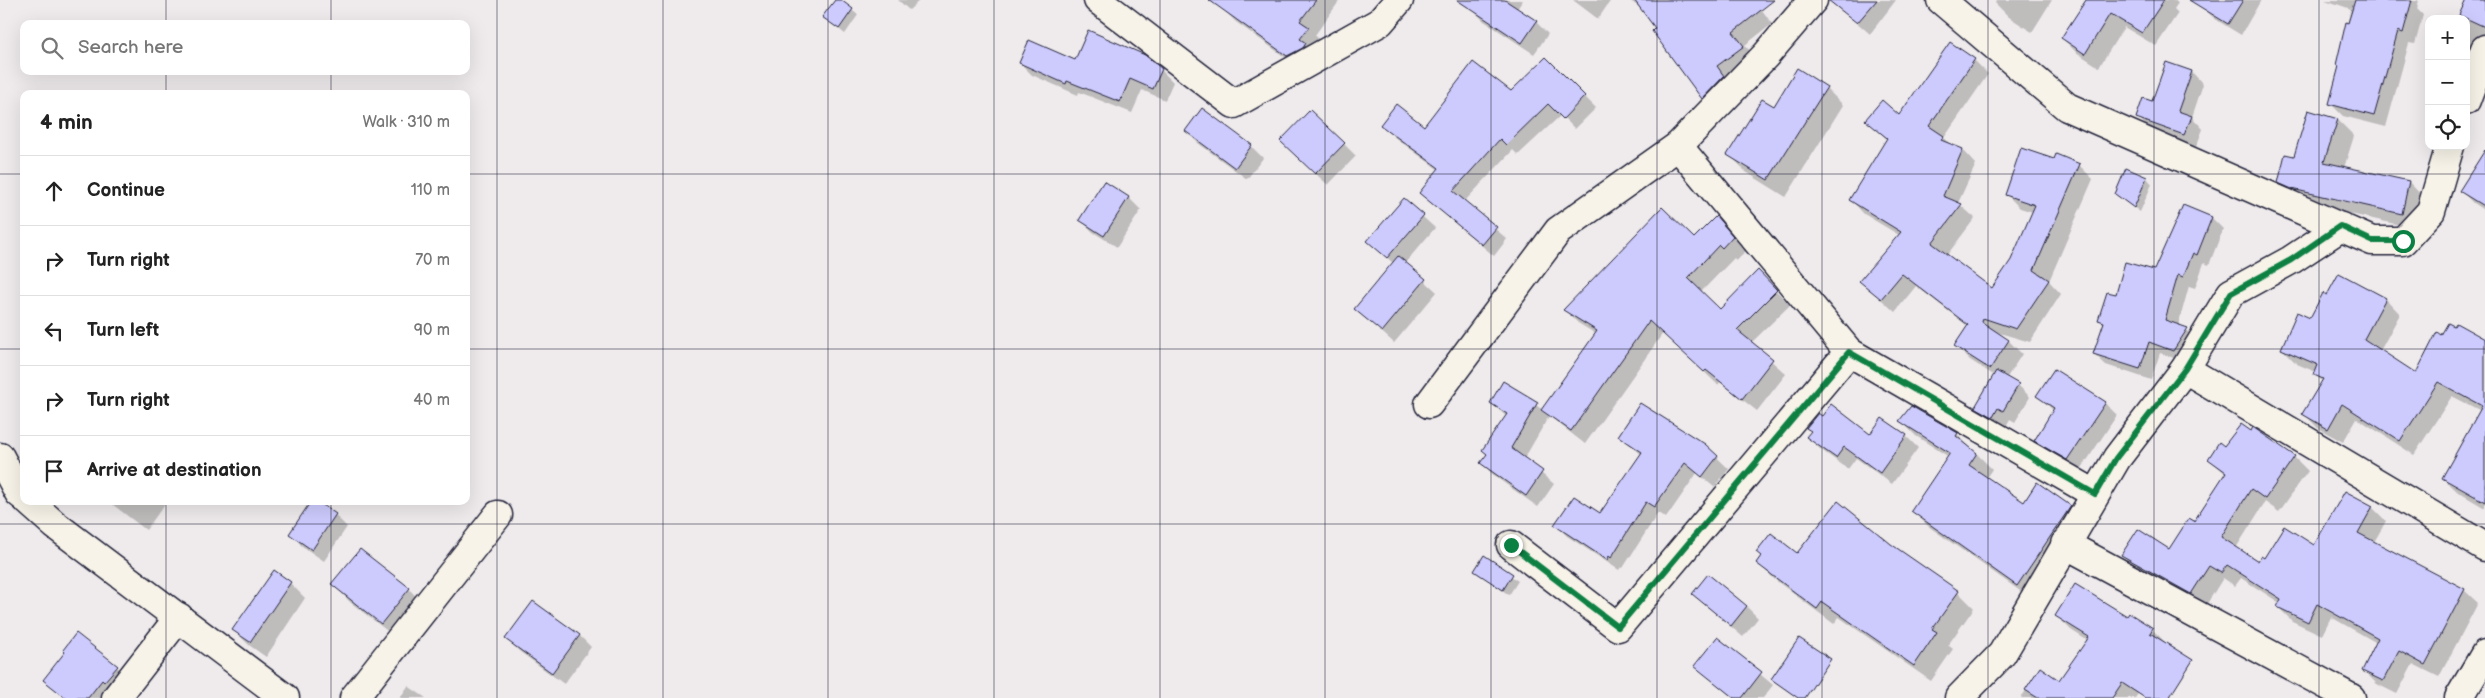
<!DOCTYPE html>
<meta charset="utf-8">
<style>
:root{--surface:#fff;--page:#f6f6f6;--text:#222;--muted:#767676;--line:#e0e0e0}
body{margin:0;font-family:"Balsamiq Sans",sans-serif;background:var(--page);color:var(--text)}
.controls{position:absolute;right:15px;top:15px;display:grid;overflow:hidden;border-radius:10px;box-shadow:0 5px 20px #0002}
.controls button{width:45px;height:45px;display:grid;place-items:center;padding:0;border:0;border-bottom:1px solid var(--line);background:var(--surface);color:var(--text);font:25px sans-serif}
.stop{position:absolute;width:15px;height:15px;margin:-11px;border:4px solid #0b8043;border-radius:50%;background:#fff}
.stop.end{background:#0b8043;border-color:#fff;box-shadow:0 1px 5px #0008}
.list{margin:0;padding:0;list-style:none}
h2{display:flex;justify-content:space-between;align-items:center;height:65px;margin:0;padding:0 20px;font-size:21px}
h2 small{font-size:16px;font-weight:400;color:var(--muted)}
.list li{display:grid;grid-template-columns:32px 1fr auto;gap:15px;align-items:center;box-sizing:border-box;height:70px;padding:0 20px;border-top:1px solid var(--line)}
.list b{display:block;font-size:19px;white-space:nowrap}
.list em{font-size:16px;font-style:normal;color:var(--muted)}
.icon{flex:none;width:28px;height:28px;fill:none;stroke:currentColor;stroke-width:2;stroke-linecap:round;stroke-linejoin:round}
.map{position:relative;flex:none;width:2485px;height:698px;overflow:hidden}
.search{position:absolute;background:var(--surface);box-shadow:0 5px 20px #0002;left:20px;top:20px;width:450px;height:55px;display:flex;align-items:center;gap:12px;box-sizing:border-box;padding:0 18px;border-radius:10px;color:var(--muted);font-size:19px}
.panel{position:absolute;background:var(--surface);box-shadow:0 5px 20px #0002;left:20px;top:90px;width:450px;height:415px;border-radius:10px}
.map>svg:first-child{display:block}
</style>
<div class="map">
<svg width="2485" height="698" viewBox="0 0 2485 698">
<rect width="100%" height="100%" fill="#efebec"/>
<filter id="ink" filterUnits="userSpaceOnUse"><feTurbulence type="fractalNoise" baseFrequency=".02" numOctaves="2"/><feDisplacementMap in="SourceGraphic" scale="10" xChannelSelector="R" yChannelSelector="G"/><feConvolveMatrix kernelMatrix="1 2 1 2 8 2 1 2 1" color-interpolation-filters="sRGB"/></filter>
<g filter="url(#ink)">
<g fill="#0003">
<path d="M836,0h3l19,15 -13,19 -21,-17z"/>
<path d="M898,0h22l-11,10z"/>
<path d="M1228,0h112l-25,35 7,8 -19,27 -67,-48 -14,-14z"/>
<path d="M1478,0h45l-6,9 19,13 12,12 -14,20 -50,-33 -12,-12z"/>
<path d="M1573,0h38l-13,19z"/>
<path d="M1629,0h126l17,24 -27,21 11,14 -40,51 -13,-12 -61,-89z"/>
<path d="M1843,0h53l-26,34 -32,-28z"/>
<path d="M1997,0h55l-20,32 -23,-15 -14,-14z"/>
<path d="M2086,0h89l3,3 -4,6 4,4 -22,33 -32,-19 -25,40 -23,-15 -14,-14z"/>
<path d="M2208,0h53l-20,35 -26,-16 -12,-11z"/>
<path d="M2325,0h94l-2,9 6,6 -8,29 -6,-1 -23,84 -43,-11 -12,-12 9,-37 -3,-3 14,-55z"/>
<path d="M2467,0h18v50l-19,50v-81h-8z"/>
<path d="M1951,44l23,16 14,14 -44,64 8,8 11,4 13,14 -18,39 17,15 -28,37 46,35 19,-29 21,-49 -13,-4 -14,-14 49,-33 24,4 14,14 -44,102 12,13 -31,48 -37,-11 16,10 13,13 -16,25 12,6 12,12 -15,25 -5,-3 -5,9 -16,-9 -12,-12 18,-31 -25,-16 -14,-14 13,-19 -53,-41 -21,26 -34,-31 38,-46 -35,-21 -13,-14 37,-60 -21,-20 33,-3z"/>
<path d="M1546,58l50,50 -21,21 -14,-14 -43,40 -5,-5 -49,52 43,37 -13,17 -74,-63 19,-23 -46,-34 -11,-11 42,3 87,-36z"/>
<path d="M1076,62l85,8 12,12 -8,18 -23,-10 -10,23 -53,-21 -1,3 -46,-20 -12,-12z"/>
<path d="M2192,72l11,12 -11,33 11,12 -7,18 -47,-18 -11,-12z"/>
<path d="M1826,88l17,17 -57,92 -40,-25 -17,-18 45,-46z"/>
<path d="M2338,120l16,16 -10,32 65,14 16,17 -7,30 -108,-24 -14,-6 -16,-17 15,-25z"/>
<path d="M1186,131l65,15 12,12 -16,21 -49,-36z"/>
<path d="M1344,144l12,12 -28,29 -35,-32z"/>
<path d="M2485,155v56l-12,-8 -12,-12z"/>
<path d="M2127,170l20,8 5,6 -12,28 -24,-18z"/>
<path d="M1104,183l25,15 12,12 -24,37 -24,-15 -12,-12z"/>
<path d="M1404,200l31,28 -30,35 32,29 -43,51 -38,-34 38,-45 -25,-23z"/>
<path d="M2184,207l28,11 11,11 -14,36 -5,-2 -9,25 -6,-2 -11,40 9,4 11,11 -13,21 -25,-9 -9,27 -45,-15 -12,-11 10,-30 -4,-4 17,-24 38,-24z"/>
<path d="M1716,218l30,33 -10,9 -2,-2 -33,34 19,19 38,-39 32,33 -39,38 35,31 -29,37 -37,-29 -2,3 -55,-52 -78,111 -36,-28 -25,43 30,25 -16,23 -45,-32 -11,-12 25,-46 -16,-14 12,-20 40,27 53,-76 -18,-11 -13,-13 129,-70z"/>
<path d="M2340,274l46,25 14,15 -20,37 36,23 26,-38 43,5v167l-27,-16 -15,-14 38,-67 -29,-15 -38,59 -57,-37 -14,24 -25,-14 -14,-14 19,-32 -8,-8 1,-2 -19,-8 -15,-15 46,-52z"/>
<path d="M2038,396l67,7 12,12 -37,56 -32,-18 -12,-12 18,-30z"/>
<path d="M1901,421l56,13 35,35 -6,9 38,25 46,4 15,15 -52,78 -105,-74 -16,-16 37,-53 -33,-21z"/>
<path d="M1807,428l63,8h36l12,12 -26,36 -36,-26 -8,11 -28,-20 -12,-12 4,-5z"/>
<path d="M1620,436l84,9 25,24 -15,18 -17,-14 -31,45 -8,-5 -35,55 -2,-1 -2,3 -52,-34 -11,-11 44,-10 42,-60z"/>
<path d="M2225,448l69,9 14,14 -29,41 -14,-10 -29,46 22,15 57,-16 57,-40 14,14 -12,21 90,48 14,13 -39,74 -26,-13 -16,30 -20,-10 -14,-14 14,-27 -46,-26 -9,18 -30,-14 -14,-14 2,-4 -39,-25 -6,8 -12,-8 -18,29 -69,-38 -13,-14 47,-4 24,-29 32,-48 -17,-15z"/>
<path d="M108,501h59l-21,29z"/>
<path d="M314,501l21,14 12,12 -23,34 -22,-15 -11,-12z"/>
<path d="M1891,545l67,47 16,16 -26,37 5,4 -22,32 -92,-64 -5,7 -60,-45 -16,-16z"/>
<path d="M1485,557l33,24 -9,14 -33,-24z"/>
<path d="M290,583l15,15 -39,59 -17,-12 -16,-16z"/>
<path d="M333,584l76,5 17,18 -27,33 -49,-38z"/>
<path d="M1693,594l53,12 12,12 -15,19z"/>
<path d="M2057,616l71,2 24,11 14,14 -2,3 4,5 -33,47h-114l19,-29 20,12 28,-40 -17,-11z"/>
<path d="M579,635l12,12 -27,37 -45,-33 -12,-12z"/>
<path d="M1717,638l56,47 -10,13h-30l-37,-32z"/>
<path d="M117,667l12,11 -20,20h-44l-20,-18z"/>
<path d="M408,686l18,12h-26z"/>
</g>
<g fill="#cdcbfd" stroke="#22223b">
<path d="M835,0h6l12,9 -14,20 -17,-12z"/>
<path d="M1209,0h107l-16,21 9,6 -9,12 6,4 -3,5 -16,8z"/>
<path d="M1457,0h48l32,21 -15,22z"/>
<path d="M1634,0h140l-41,32 11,14 -27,20 7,10 -22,23 -50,-68 3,-3z"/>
<path d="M1828,0h49l-20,23z"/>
<path d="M2086,0h78l-22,33 -32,-19 -25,40 -24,-16z"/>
<path d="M2189,0h54l-15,24z"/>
<path d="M2355,0h57l-9,33 -5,-2 -24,85 -45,-12 10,-38 -3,-1 10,-43 2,1z"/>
<path d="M2466,0h19v27l-26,-12z"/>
<path d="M1088,30l57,25 17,14 -9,20 -23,-10 -10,23 -53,-21 -1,3 -47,-21 10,-23 46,20z"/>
<path d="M1950,42l25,17 -46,67 15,10 -3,4 22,9 -20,47 19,8 -30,39 60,45 19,-28 24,-55 -30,-10 16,-47 33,11 2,-5 24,10 -46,106 15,10 -33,49 -33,-11 -1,4 27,18 -19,29 -36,-23 14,-21 -66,-51 -21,25 -22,-18 42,-49 -52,-32 38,-62 -22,-18 17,-20 17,15z"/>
<path d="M1546,57l39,39 -22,23 -15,-15 -42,41 -6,-6 -47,52 44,36 -15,18 -63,-52 20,-25 -59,-43 16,-21 28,22 49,-64 38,29z"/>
<path d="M2166,62l26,9 -14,40 14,5 -8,19 -48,-17 7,-20 9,3z"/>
<path d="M1797,68l30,19 -59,93 -41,-25 35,-56 12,7z"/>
<path d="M1202,108l50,37 -17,23 -50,-37z"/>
<path d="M1310,110l35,33 -30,31 -35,-33z"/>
<path d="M2308,110l30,9 -14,43 85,19 -7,33 -110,-25 -14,-6 7,-29 9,2z"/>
<path d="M2485,150v57l-26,-16z"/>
<path d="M2126,168l21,9 -13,31 -19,-14z"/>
<path d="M1104,181l25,16 -25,39 -25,-16z"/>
<path d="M1404,198l20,17 -37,43 -20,-17z"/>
<path d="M2183,205l29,12 -15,38 -4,-2 -10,24 -5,-2 -13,45 23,8 -15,23 -24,-9 -9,27 -47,-15 11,-32 -6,-2 9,-28 9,2 9,-32 29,8z"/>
<path d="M1662,207l32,31 22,-22 17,20 -11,12 -3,-3 -31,33 32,31 38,-39 19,20 -40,40 36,29 -31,40 -36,-29 -2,2 -55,-51 -78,110 -30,-21 56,-79 -34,-21z"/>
<path d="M1398,256l28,23 -44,53 -28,-23z"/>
<path d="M2339,273l47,25 -22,41 52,34 21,-41 4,3 7,-12 6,3 2,-3 29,16v163l-43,-24 40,-72 -44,-24 -38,59 -58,-37 -14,25 -26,-15 21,-35 -9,-4 4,-10 -37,-16 16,-37 13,6 13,-25 4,2z"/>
<path d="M2054,369l52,33 -39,58 -33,-19 20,-33 -18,-12z"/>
<path d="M1996,371l23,13 -16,27 -5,-3 -5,9 -18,-10z"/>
<path d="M1503,381l35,21 -27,46 32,23 -17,25 -46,-33 7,-9 -5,-4 25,-36 -17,-11z"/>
<path d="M1640,403l65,41 13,12 -16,21 -17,-14 -31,44 -8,-5 -35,56 -2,-2 -2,4 -53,-35 20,-29 26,17 42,-61 -24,-16z"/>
<path d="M1831,404l39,30 12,-16 25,17 -27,38 -36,-26 -8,11 -30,-21 5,-6 -5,-3 12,-15 4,3z"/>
<path d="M1911,406l47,27 -2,3 21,17 -8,12 55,37 13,-20 34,24 -54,80 -106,-75 39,-58 -51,-32z"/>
<path d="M2241,424l10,7 2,-4 4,3 38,26 -30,43 -14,-10 -30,48 37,24 3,-5 3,2 20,-32 30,19 31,-54 28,15 -15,27 107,56 -40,76 -26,-14 -16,30 -21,-10 16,-33 -61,-34 -9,18 -31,-15 4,-8 -54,-34 -6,8 -12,-7 -18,28 -70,-39 17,-26 31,20 20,-31 5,3 32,-49 -18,-13 11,-17 5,4z"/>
<path d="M311,501h6l19,13 -24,36 -23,-16z"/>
<path d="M1838,501l53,43 68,47 -27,38 5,3 -23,34 -92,-64 -5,7 -61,-46 5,-7 -5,-4 15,-19 26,20z"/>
<path d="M360,549l50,39 -29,36 -50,-40z"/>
<path d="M1484,555l29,19 -10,16 -29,-19z"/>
<path d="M274,570l17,12 -41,60 -18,-12z"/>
<path d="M1708,574l39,32 -16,20 -39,-32z"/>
<path d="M2075,584l52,32 2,-3 24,15 -3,5 43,27 -24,38h-24l-23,-15 -10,15h-74l-13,-8 15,-23 19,13 30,-43 -34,-21z"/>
<path d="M533,601l47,34 -28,38 -47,-34z"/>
<path d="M76,633l42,33 -14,16 -2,-2 -14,18h-22l-23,-18 22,-28 -2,-2z"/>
<path d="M1717,637l45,35 -20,26h-8l-40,-32z"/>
<path d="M1799,638l32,21 -26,39h-7l-27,-19z"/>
</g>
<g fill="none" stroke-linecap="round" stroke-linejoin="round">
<g stroke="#22223b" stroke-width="31">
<g id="minor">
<path d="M1098,0l136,104 146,-82 19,-22"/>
<path d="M1941,0l126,107 305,134h31l28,-30 19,-65"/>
<path d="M2466,100l19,-51"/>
<path d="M1678,146l171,206 246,142"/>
<path d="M2185,369l300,178"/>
<path d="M1429,404l129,-173 120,-85 88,-91 47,-55"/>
<path d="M0,457l19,36 5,4"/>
<path d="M28,501l27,24 230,173"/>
<path d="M2065,544l286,154"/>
<path d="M1511,545l107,82 231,-275"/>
<path d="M116,698l63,-81"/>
<path d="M354,698l144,-183"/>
<path d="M1959,698l43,-44 115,-196 68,-89 46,-76 60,-33 50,-33"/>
<path d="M2459,698l26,-44"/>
</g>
</g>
<use href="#minor" stroke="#f7f3e8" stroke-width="28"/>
</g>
</g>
<g fill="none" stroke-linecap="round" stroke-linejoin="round" filter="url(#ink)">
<path stroke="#0b8043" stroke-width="6" d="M1511,545l107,82 231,-275 246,142 21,-36 69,-89 46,-76 60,-33 49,-34 32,15h31"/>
</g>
<path fill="none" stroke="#22223b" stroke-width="1" stroke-opacity="0.55" d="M166,0v24M331,0v24M497,0v698M663,0v698M828,0v698M994,0v698M1160,0v698M1325,0v698M1491,0v698M1657,0v698M1822,0v698M1988,0v698M2154,0v698M2319,0v698M166,71v23M331,71v23M0,174h24M466,174h2019M0,349h24M466,349h2019M166,501v197M331,501v197M0,524h2485"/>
</svg>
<div class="controls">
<button>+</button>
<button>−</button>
<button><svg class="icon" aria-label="locate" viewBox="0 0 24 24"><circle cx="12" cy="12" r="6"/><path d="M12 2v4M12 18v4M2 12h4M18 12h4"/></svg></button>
</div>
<div class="stop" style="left:2403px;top:241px"></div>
<div class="stop end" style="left:1511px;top:545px"></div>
<div class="search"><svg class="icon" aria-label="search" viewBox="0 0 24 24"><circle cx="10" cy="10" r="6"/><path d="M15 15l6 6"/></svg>Search here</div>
<section class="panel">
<h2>4 min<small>Walk · 310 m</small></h2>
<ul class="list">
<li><svg class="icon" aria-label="ahead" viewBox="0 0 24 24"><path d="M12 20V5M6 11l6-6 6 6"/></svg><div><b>Continue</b></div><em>110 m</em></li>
<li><svg class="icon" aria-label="right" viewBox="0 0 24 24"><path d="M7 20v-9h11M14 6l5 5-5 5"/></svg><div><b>Turn right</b></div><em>70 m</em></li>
<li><svg class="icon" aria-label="left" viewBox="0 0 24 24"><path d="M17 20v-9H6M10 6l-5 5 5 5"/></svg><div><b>Turn left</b></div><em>90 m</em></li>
<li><svg class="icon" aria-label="right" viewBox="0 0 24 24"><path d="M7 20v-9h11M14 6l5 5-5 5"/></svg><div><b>Turn right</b></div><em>40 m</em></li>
<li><svg class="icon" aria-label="arrive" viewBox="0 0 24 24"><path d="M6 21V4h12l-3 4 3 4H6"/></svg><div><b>Arrive at destination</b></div></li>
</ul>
</section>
</div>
